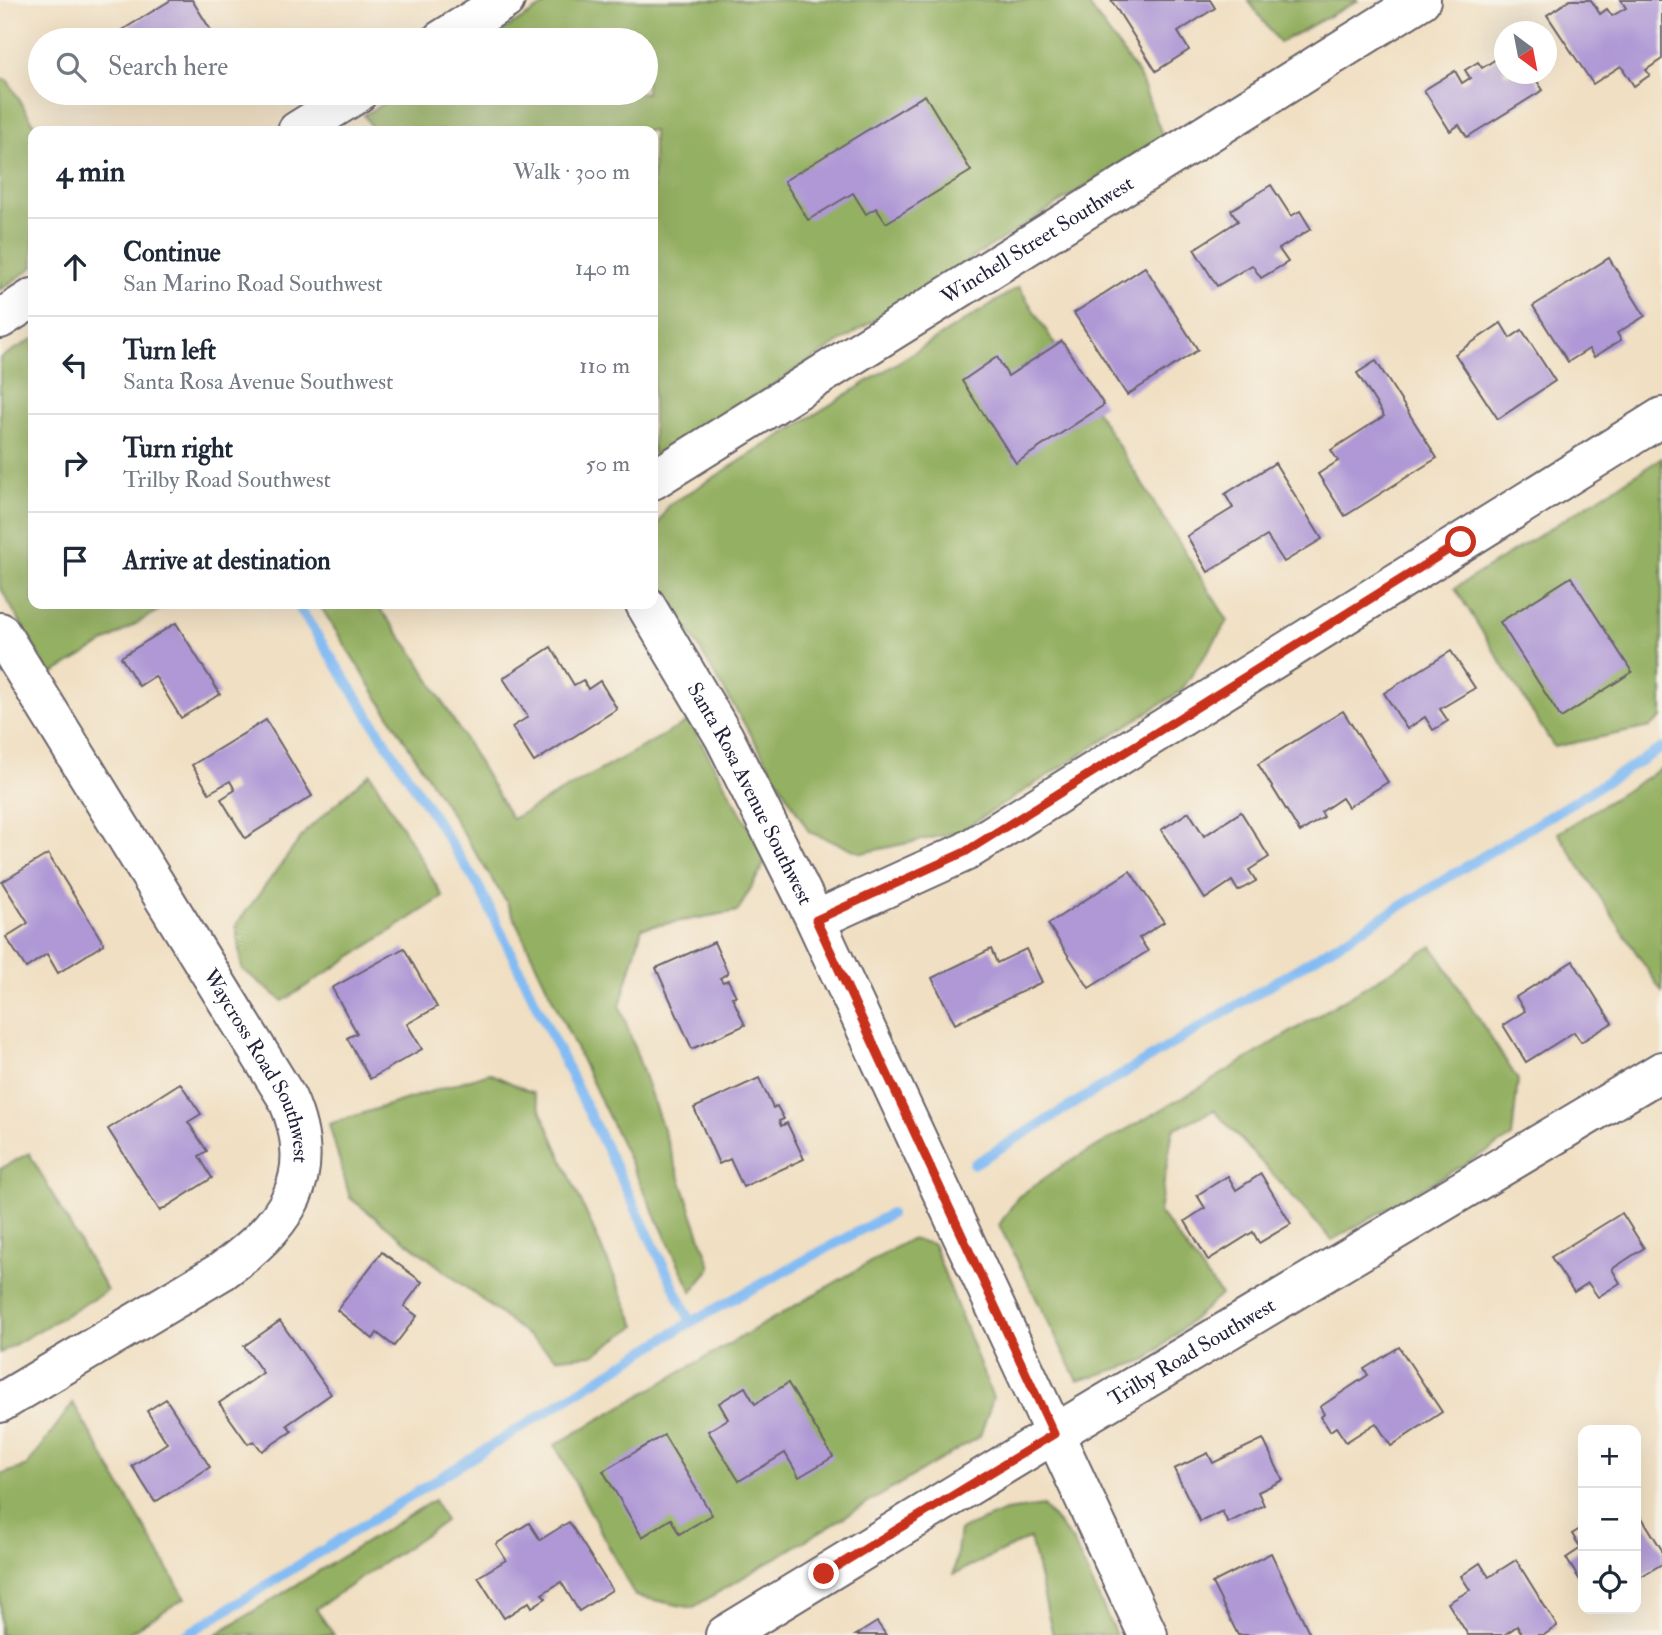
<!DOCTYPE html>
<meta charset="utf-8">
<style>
:root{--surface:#fff;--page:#f6f6f7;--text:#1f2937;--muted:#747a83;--line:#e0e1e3}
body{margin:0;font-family:"IM FELL Double Pica",serif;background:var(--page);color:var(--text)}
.controls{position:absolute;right:21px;bottom:21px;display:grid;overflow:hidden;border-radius:14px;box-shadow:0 7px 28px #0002}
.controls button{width:63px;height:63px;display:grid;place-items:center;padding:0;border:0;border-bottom:2px solid var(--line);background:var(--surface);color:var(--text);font:35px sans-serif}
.compass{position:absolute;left:1494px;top:21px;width:63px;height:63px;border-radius:50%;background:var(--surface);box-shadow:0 7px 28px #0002;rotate:148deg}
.stop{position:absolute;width:21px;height:21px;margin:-16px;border:5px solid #c8321e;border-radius:50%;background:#fff}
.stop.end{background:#c8321e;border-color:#fff;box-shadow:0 2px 7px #0008}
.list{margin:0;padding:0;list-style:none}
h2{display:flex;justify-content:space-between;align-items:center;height:91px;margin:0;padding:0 28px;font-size:30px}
h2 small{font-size:23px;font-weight:400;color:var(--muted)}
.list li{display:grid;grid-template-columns:46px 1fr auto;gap:21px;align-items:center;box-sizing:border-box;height:98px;padding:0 28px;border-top:2px solid var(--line)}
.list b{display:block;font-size:26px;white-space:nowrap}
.list p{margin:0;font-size:23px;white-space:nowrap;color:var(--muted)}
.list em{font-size:23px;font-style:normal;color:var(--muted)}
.icon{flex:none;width:38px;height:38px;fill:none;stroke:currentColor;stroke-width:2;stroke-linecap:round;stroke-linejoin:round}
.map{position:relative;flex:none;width:1662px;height:1635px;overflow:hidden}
.search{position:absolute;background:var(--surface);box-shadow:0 7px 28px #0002;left:28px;top:28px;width:630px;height:77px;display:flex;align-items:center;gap:18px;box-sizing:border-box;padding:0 24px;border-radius:38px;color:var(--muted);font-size:26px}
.panel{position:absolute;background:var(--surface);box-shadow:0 7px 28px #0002;left:28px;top:126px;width:630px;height:483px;border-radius:14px}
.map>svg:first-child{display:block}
</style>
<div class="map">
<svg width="1662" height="1635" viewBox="0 0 1662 1635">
<rect width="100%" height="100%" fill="#f7f3e8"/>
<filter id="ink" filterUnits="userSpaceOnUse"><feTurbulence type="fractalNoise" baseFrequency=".0143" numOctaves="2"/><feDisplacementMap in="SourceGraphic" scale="14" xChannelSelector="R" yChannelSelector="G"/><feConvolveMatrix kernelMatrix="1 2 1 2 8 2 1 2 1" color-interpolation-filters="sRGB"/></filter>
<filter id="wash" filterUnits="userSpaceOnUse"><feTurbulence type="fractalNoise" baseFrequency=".00686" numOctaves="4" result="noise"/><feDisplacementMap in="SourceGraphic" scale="28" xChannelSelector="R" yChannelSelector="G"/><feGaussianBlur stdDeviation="1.57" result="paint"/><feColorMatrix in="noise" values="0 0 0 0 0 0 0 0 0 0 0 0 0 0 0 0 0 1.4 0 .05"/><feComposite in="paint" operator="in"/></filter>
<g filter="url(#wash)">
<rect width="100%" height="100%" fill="#f0dfc2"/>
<g fill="#94b062" stroke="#5b694e" stroke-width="2">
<path d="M553,0h532l54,75 24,62 -484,307 -26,11v-324h-279l-10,-16 37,-22h245v-53h-159z"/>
<path d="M1248,0h111l-80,43z"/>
<path d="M0,78l8,3 30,50h-5v136l-33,23z"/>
<path d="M1019,287l209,334 -47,70 -222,141 -97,21 -53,-21 -147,-246 -8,-53 14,-27z"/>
<path d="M33,339v265h136l-119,71 -50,-88v-229z"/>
<path d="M1662,458v260l-12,9 -96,20 -99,-159z"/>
<path d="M319,604h57l39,51 97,164 177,-98 78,138 -29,52 -96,17 -22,78 91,261 -19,25 -185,-389z"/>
<path d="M1662,768v224l-104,-159z"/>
<path d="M370,773l73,124 -160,104 -41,-32 -6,-44 70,-94z"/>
<path d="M1432,946l86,134 -6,57 -180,103 -118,-130 -41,19 -14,83 62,83 -75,65 -68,21 -79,-156 19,-28 44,-31 132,-75z"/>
<path d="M489,1073l44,20 103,233 -43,29 -36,3 -207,-160 -21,-74z"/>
<path d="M29,1153l78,138 -107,62v-184z"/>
<path d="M910,1239l23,5 60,154 -13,38 -288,172 -57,-12 -80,-151z"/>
<path d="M73,1403l112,195 -60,37h-125v-160l27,-9z"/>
<path d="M434,1500l11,21 -129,88 18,26h-119z"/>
<path d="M1043,1506l29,34 44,95h-63l-23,-97 -76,36 6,-44 45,-19z"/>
</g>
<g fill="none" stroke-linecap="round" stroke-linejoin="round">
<g stroke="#83bbf3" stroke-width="10">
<path d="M297,604l182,283 212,435"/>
<path d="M974,1164l688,-416"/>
<path d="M186,1635l505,-313 199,-108"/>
</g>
</g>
<g id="blocks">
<g fill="#af98d5">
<path d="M171,0h21l20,32 -13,8h-93z"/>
<path d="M1111,0h99l5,8 -37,24 11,18 -33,21z"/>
<path d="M1570,0h21l9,14 7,-5 5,7 14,-8 -5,-8h41v59l-16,11 4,5 -16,11 -13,-20 -28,18 -46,-69z"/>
<path d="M1504,54v20h28l11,16 -76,47 -8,-12 -9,6 -26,-41 31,-19 7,12 8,-5 -5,-8 13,-8 4,6z"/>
<path d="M925,95l46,76 -85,52 -10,-15 -10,6 -13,-21 -45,27 -24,-39z"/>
<path d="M1271,185l20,31 9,-5 11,18 -32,20 9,13 -27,16 -9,-13 -35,21 -23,-37 44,-28 -7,-11z"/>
<path d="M1609,258l36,58 -28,17 4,7 -27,17 -5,-8 -21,13 -35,-56z"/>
<path d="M1145,267l53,83 -71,45 -53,-82z"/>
<path d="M1501,323l9,15 12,-8 33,51 -57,38 -43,-65z"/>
<path d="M1062,341l42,64 -88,58 -54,-82 35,-24 11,19z"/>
<path d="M1376,361l61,97 -92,58 -27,-42 20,-13 -7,-11 53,-34 -27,-43z"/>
<path d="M1275,463l47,76 -38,23 -17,-26 -59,36 -21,-36 46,-28 -8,-14z"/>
<path d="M1571,577l61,95 -71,46 -61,-96z"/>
<path d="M176,623l44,71 -39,24 -26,-42 -16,10 -18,-29z"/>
<path d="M551,647l23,38 9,-5 5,9 12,-8 17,28 -83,53 -22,-35 16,-10 -25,-39z"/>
<path d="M1451,651l24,37 -35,21 8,12 -15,9 -8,-13 -18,12 -23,-36z"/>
<path d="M1343,711l45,71 -40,25 -6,-9 -21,14 3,5 -24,15 -42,-68z"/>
<path d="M266,720l46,76 -67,42 -24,-39 14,-9 -5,-9 -21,12 -17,-28z"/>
<path d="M1189,812l15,24 37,-24 28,45 -20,13 7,11 -18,10 -6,-10 -27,18 -44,-69z"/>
<path d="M48,854l56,90 -46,29 -11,-19 -21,14 -20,-31 22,-14 -26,-41z"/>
<path d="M1130,871l34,51 -25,16 9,13 -59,37 -41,-64z"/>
<path d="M714,942l14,31 -8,5 3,4 5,-2 8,16 -4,1 13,28 -53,24 -36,-81z"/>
<path d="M404,948l33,59 -30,17 15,25 -52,30 -23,-41 10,-5 -25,-45z"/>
<path d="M991,949l6,14 29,-14 16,33 -87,42 -23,-46z"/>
<path d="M1573,961l39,62 -31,19 -7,-10 -48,30 -23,-37 22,-14 -9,-14z"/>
<path d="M759,1078l14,30 4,-2 7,13 -5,2 2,5 6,-3 17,36 -61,28 -13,-28 -11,5 -25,-56z"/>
<path d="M180,1083l21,31 -13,8 19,29 -8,5 13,22 -52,33 -52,-82z"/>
<path d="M1261,1174l30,50 -32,19 -6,-11 -45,28 -23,-39 20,-13 -8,-13 31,-19 8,14z"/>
<path d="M1622,1213l22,35 -32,21 8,14 -22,14 -10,-14 -14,9 -23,-35z"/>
<path d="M382,1252l40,30 -18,24 13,10 -23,30 -17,-13 -4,6 -36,-29z"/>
<path d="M280,1321l51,73 -44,31 5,6 -30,20 -8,-10 -6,3 -29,-41 44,-30 -19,-27z"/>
<path d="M1399,1347l43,65 -51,34 -15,-23 -30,19 -10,-15 -6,4 -9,-14 3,-3 -4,-7 48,-32 -4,-6z"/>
<path d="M788,1383l45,74 -34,20 -14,-24 -46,28 -31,-50 20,-12 -9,-16 26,-16 10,17z"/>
<path d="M166,1399l44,68 -55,35 -23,-36 35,-23 -20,-32z"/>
<path d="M664,1435l48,80 -33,19 -8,-15 -29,18 -39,-66z"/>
<path d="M1263,1439l20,41 -25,12 6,13 -36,18 -6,-12 -22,11 -26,-53 34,-16 5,10z"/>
<path d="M1636,1508l26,42v14l-22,13 -4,-6z"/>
<path d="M569,1522l43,68 -33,21 -18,-29 -19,12 4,4 -14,9 -3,-5 -25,16 -26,-41 28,-17 -10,-16 33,-21 11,17z"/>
<path d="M1583,1527v58l-17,-27 15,-10 -9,-14z"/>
<path d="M1271,1553l38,79 -5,3h-66l-26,-52z"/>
<path d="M1516,1560l41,66 -13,9h-21l-6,-9 -13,9h-36l-20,-32 22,-13 -9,-14 19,-13 9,14z"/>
<path d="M877,1622l9,13h-30l5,-3z"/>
</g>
</g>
</g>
<g filter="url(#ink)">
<use href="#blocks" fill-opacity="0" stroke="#6a646a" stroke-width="2"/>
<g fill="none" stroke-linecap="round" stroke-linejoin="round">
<g stroke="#6a646a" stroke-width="42">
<g id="minor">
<path d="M441,40l64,-40"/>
<path d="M297,131l61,-38"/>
<path d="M0,319l33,-21"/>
<path id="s1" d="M653,480l768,-480"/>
<path id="s2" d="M645,604l79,133 88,176 336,722"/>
<path id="s3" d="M0,632l287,466c35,78 -1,128 -65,173l-222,132"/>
<path d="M816,920l149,-68 697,-435"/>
<path id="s4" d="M725,1635l329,-201 608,-363"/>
</g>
</g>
<use href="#minor" stroke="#fff" stroke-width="38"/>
</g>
</g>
<g fill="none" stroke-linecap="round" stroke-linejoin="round" filter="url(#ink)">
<path stroke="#c8321e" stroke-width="9" d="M824,1574l230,-140 -238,-514 149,-68 496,-310"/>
</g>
<g text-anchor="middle" stroke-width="7" stroke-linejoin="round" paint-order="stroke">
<g font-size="21" fill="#22223b" stroke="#f7f3e8">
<text dy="7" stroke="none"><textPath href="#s1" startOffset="453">Winchell Street Southwest</textPath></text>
<text dy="7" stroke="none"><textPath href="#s2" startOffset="217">Santa Rosa Avenue Southwest</textPath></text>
<text dy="7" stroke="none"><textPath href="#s3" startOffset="506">Waycross Road Southwest</textPath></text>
<text dy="7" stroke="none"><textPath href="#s4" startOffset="546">Trilby Road Southwest</textPath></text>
</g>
</g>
</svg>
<div class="controls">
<button>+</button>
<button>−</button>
<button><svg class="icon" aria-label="locate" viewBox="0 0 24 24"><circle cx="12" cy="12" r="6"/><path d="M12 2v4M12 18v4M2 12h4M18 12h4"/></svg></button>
</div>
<svg class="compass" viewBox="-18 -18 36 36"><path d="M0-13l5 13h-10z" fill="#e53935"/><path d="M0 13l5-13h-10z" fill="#747a83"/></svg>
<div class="stop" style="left:1461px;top:542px"></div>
<div class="stop end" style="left:824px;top:1574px"></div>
<div class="search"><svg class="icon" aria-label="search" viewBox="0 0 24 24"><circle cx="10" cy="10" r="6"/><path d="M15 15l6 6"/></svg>Search here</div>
<section class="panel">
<h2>4 min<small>Walk · 300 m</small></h2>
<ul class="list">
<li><svg class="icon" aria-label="ahead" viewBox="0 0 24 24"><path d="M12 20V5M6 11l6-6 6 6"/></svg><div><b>Continue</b><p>San Marino Road Southwest</p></div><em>140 m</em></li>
<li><svg class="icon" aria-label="left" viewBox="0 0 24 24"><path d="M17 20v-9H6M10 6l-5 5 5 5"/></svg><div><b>Turn left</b><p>Santa Rosa Avenue Southwest</p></div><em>110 m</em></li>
<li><svg class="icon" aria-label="right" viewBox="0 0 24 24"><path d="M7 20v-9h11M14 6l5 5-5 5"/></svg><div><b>Turn right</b><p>Trilby Road Southwest</p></div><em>50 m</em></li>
<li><svg class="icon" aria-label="arrive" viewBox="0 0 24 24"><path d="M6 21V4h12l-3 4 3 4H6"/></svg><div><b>Arrive at destination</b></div></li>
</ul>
</section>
</div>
